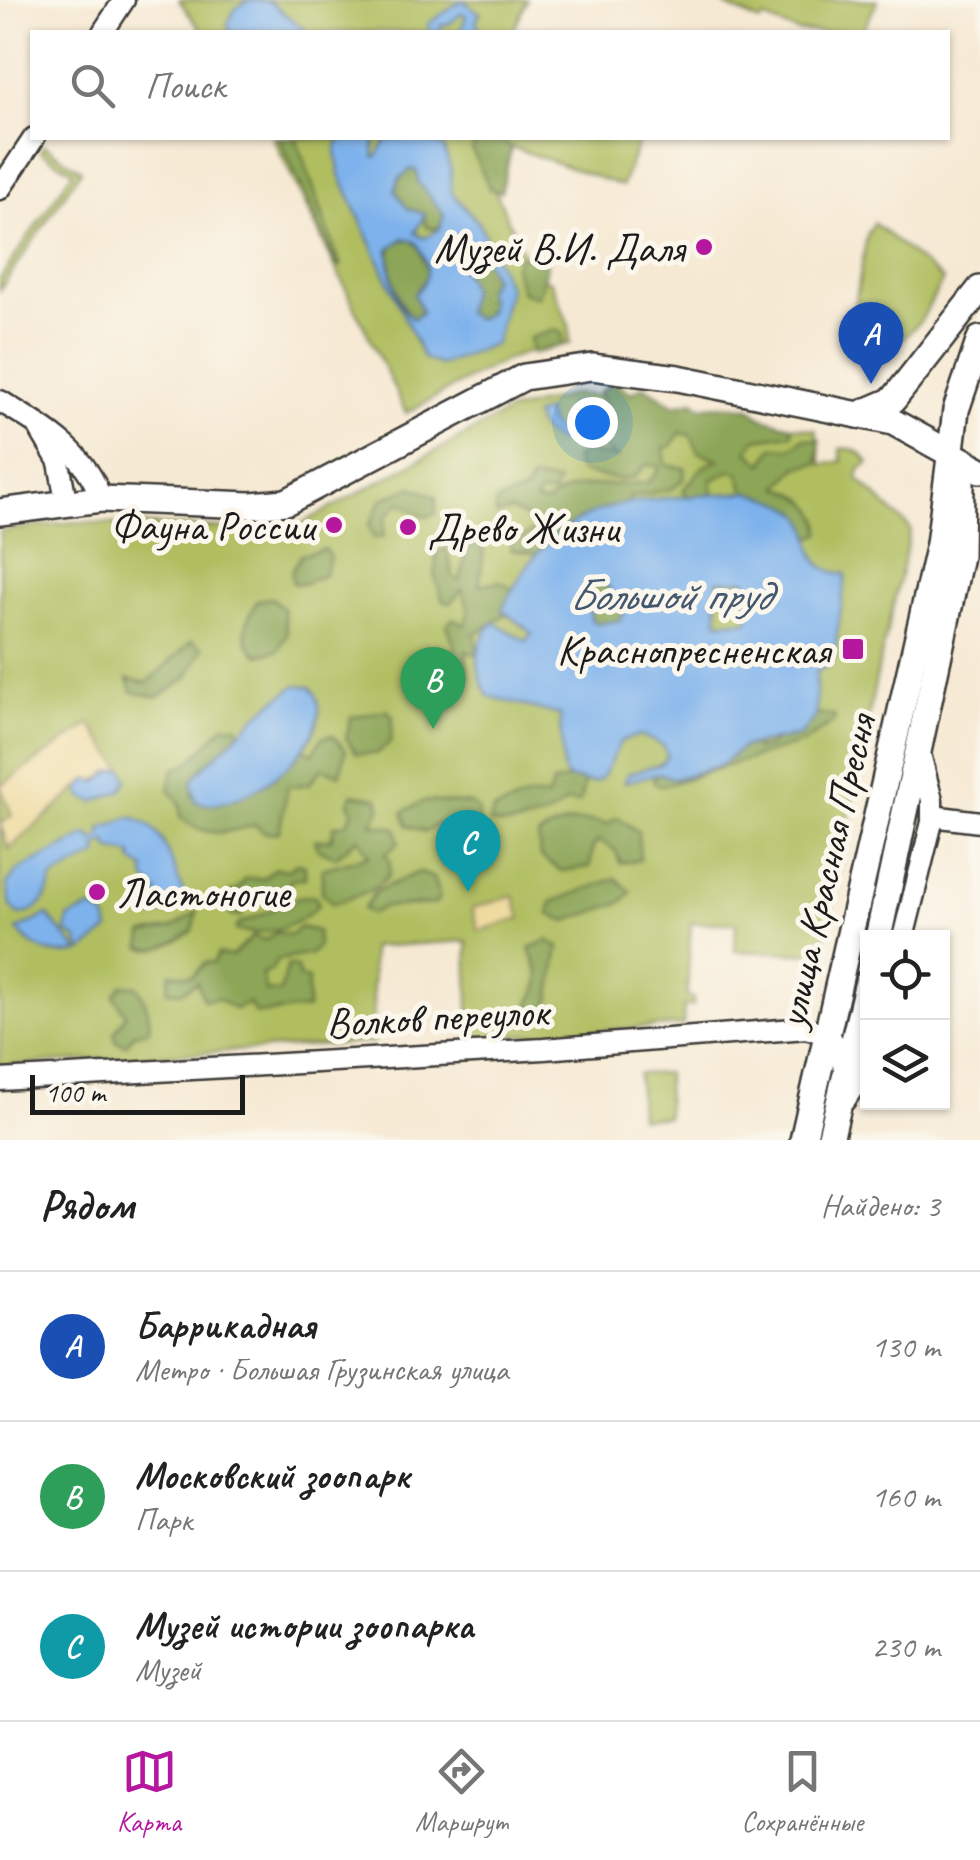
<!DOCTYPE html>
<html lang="ru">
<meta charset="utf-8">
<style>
:root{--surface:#fff;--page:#f2f2f2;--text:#222;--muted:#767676;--line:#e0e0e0;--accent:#b5179e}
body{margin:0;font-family:Caveat,sans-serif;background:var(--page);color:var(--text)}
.controls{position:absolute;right:30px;bottom:30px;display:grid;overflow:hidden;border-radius:0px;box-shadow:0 2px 8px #0004}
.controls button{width:90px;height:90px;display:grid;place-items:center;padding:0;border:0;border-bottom:2px solid var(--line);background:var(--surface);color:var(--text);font:50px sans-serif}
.scale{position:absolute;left:30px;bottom:25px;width:215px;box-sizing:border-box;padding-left:10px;border:5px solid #1c1c1c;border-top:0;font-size:28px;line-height:35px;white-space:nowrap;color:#1c1c1c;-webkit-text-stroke:8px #fbf7ec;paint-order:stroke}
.you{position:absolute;left:592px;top:422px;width:35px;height:35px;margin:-25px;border:8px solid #fff;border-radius:50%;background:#1a73e8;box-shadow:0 0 0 15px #1a73e833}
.badge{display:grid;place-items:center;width:65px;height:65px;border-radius:50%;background:var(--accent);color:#fff;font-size:32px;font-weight:700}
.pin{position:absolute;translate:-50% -82px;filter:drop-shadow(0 2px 5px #0008)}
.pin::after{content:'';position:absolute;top:52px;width:35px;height:30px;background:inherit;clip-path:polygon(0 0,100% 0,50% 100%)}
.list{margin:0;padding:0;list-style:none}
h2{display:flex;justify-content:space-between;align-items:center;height:130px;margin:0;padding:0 40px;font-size:42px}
h2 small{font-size:32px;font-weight:400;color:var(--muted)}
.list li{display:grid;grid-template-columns:65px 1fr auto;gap:30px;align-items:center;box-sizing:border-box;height:150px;padding:0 40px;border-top:2px solid var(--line)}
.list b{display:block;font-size:38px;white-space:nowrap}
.list p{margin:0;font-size:32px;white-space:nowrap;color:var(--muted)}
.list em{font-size:32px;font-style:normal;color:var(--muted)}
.icon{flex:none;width:55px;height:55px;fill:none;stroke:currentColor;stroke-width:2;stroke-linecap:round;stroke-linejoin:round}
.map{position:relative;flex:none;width:980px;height:1140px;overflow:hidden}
.search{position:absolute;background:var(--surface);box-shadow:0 2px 8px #0004;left:30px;right:30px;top:30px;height:110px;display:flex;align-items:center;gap:25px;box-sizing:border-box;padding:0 35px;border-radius:0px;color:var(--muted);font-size:38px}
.sheet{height:580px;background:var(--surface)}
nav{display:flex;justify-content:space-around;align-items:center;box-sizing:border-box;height:140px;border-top:2px solid var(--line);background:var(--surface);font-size:28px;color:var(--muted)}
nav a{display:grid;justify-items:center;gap:5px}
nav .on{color:var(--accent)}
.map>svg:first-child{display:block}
</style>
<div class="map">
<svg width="980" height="1140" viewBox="0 0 980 1140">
<rect width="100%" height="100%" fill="#fbf7ec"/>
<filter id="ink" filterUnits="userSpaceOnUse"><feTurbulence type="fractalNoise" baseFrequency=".01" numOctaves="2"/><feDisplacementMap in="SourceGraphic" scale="20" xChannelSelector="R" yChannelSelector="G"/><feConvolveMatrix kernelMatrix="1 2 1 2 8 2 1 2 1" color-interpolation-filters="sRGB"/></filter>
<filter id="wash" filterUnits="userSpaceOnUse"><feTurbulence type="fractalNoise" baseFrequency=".0048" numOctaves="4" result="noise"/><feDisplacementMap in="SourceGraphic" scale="40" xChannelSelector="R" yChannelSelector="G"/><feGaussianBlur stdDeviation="2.25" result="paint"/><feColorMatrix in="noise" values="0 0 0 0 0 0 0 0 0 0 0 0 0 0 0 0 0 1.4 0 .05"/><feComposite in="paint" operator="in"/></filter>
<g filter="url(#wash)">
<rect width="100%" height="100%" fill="#f6e9d3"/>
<g fill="#b0be61" stroke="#666d3e" stroke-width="2.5">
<path d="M179,0h348l-14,32h-311z"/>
<path d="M714,0h164l-16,32h-64l-35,-14 -3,4z"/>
<path d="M273,138h199l61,138 18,5 18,44 1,19c-56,2 -115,44 -164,69z"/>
<path d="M486,138h154l-18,48z"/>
<path d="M44,145l37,25 -81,120v-11l73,-108 -33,-20z"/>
<path d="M874,223l69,57 -22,40 -19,20 -29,-29 -18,-7 12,-69z"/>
<path d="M575,394l68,5 173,31 6,35 20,-4 -2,-12c13,-2 22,3 29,14l-9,6 -2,10 53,50 -34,145 -55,280 -87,-3 1,-28h-45l-4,74 6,1v8h-9l-1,19 -213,14 -3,-98 -95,6 2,95 -374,24v-535l73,-9 215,9 220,-119z"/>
<path d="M666,1073l1,44 -27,1 -2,-44z"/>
</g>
<g fill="#8ca557" stroke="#54603a" stroke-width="2.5">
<path d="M279,138h17l45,128h-4z"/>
<path d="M477,138l26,1 8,10 -10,43 -11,-3 -18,-39z"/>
<path d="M411,169l6,1 26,42v12l-9,5 -8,-3 -4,-13 -15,-4 -12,-18 4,-12z"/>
<path d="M410,238l9,9 10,28 -15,19 9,15 -10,10c-14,-10 -29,-60 -20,-75z"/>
<path d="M465,251l18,4 10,23 -7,15 4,9 -3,12 -11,5 -11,-6 6,-24 -12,-26z"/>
<path d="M519,256h24l4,8 -9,33 -16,-5 -8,-25z"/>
<path d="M554,330l8,2 1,13 -31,9 -3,-16z"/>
<path d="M609,385h11l11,8 12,-7 32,19 19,-4 7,6c17,-3 33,-2 49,1l10,9 33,10 -1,7 -36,5 -8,12 15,13 10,-17 18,1 14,-10 15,2 -2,23 -21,4 -18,20c21,7 44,19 42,47l-9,3c-40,-22 -59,-14 -73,-63l-7,-4 -21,11 3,15 -21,12 -10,-18 21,-24 15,-6 -20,-8 -9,-17 -10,-2 -8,13 -8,2 2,17 19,3 -1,11 -12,10 -42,8 -1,9 -75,33 -5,-3 -10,18 -28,-4v-6l25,-15v-6l-24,-12 -16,4v-13l29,-11 7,-12 26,3 -5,12h-15l-2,8 11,1c27,-26 66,-14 101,-21l11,-12 -1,-4 -13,-1 -10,12 -15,3 -40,-7 -6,-14 10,-7 35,6 -12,-7 -9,-14 7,-30 -6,-15z"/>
<path d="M412,487l24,9v18l-12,3 -24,-15 -14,15 -2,19 -10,2 -5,-13 13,-26z"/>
<path d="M478,542l6,8 -5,35 21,-4 17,11 -2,18c-17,6 -26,18 -40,23l3,22 -12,-4 2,25 -11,14 -10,-27 8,-16 -8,-22 6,-7 12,7 4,-16 -7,-20 -11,14 -8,-2 -8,-24 1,-22 10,-8 7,30 7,4 7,-32z"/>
<path d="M325,549l5,9 -6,17 -21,9 -10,-1 -2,-10 10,-18z"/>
<path d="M595,582l13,4 16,26 -4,8 -23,4 -6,-5 -3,-32z"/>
<path d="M272,598l11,10 4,26 -9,17 -20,4c-20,-15 -12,-36 0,-55z"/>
<path d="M192,641l11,7 -16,30 -29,19 -26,-5 -4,-13 19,4z"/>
<path d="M387,710l6,7 -2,25 -15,12 -20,-1 -10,-15 5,-21z"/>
<path d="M816,714l19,2 -1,6 -30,20 -135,42 -11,2 -5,-6 3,-6 94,-32 6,7 13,-3 11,-11 5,4 19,-8v-8z"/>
<path d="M225,725l13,1 2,13 -38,29 -10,28 96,-39 6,1 7,-11 12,7 8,-16 11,-3 14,15 -6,25 -18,-7 -13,16 -21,3 -9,45 -14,1 -10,-8c-28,8 -49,14 -74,-7l-1,-14 -11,-15 4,-19 17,-8z"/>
<path d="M576,777l8,5 -4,21 -14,-1c-13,15 -56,28 -76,21l3,-12 35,-14h20l5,-14z"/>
<path d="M352,794l26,4 3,9 -9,17 24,4 3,14 -14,13 5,6 -1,15 -19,15 -37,13 -11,-11v-24l47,-13 -11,-18 -22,19 -18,-8 -3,-9 16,-1 3,-13 13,-3 6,-12 -4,-8z"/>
<path d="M424,801l47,3 8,7 -1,15 -6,8 -9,2 -22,-13 -16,9 -18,-7 -4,-13z"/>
<path d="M618,817l20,15 2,28 -20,3 -4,-12 -17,-10 -6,5 -3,21 -29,4 -21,-15 -2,-20c20,-13 46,-19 69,-12z"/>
<path d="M296,863l9,2v13l-13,2 -11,13 -19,-2 -18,14 -3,12 -9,-1 -8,-12v-9l13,-5 9,-11 18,-1 11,-10 14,2z"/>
<path d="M419,872l14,6 7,19 -5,7 -52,3 -12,7 -8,-5 13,-18z"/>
<path d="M616,878l15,14 -9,10 -55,19 -18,-7 3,-12z"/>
<path d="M314,896l5,8c-20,23 -56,34 -83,26l1,-5 35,-15 6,-7 9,3 10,-9z"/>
<path d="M197,912l-4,19c-16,9 -34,23 -52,16l2,-13 29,-6z"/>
<path d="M300,927l17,4 1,15 -7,8 -34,6 -6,11 -9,3 4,17 14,1 8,-27 9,2 2,10 9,2 -1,30 -51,5 -7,-11 -14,6 -18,-11 -13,2 -7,-18 -15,10 -15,-1 3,-18 22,3 13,-13 9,-1 4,-8 14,2 21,-20 12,4 12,-8 14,3z"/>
<path d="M548,940l11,7 -9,54 -8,12 -6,1 -7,-9c17,-30 11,-27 1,-57z"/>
<path d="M122,985l14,1c9,9 15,32 13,44l-14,3 -9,12 -9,-3 -3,-9 12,-18 -12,-19z"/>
</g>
<g fill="#eeda9e" stroke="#857b5d" stroke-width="2.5">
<path d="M90,724l33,45 -42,17 -72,63 -9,-24 12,-10 -12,-29z"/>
<path d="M514,896l7,22 -42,13 -7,-23z"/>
</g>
<g fill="#7eb2ec" stroke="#4d6784" stroke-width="2.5" fill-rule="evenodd">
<path d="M249,0l19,1 40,31h-77l-4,-6 8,-17z"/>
<path d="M462,0l18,13 -4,8 5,11h-21l6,-16 -4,-3 -13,11 -8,1 -1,7h-10l-2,-8z"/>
<path d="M340,138h35l-1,18 3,1 10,-19h33l23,8 8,24v22l28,31 30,65 -14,56 -55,21 -17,-7 -83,-183 -4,-24zM411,169l6,2 1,11 26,32 -4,15 -16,9 -9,-5 10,-19 -17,-5 -13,-18 4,-12zM404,238l12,4c13,21 17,35 -2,52l8,18 -9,7c-17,-12 -24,-50 -24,-70zM465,251l18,4 10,23 -7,12 4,11 -3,13 -11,5 -11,-6 6,-24 -12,-26z"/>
<path d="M578,402l13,10 -9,22 -24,8 -18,-13 -6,-13 12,-5 2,11 11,12 14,-3 7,-14 -12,-12z"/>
<path d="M749,492c17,6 48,11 57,30 11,24 -2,47 40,52l-12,82 -3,8 -15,8v44l-16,19 -57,12 -22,18 -47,14 -15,-6 -34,9 2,-8 34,-10 6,-7 -3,-11 -23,-11 -20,6 -20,38 -9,4 -25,-5 -4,-7 -3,-56 -72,-19c-14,-28 -15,-52 6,-74l32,19 6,-8 -30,-23c58,-122 129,-107 247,-118zM747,580l1,41 -30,1 -1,-41zM595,582l14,5 2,15 13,10 -4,8 -22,4 -7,-5 -3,-31z"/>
<path d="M297,685l14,2c38,46 -66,130 -115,115l-4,-19 4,-8 70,-68z"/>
<path d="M123,769l5,10 -7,12 -27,11 -13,-6v-10l8,-7 9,3 11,-10z"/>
<path d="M130,817c35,7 41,45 53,74v8l-9,11 -24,7v-19l8,-5 -13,-15v-9l-13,-8v-7l-21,-4 -5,-8 -10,5 3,7 -46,24c-5,19 -11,33 -34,37l-8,-9 -4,-21 10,-14 72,-37 4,7 10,-6 -3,-6z"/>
<path d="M91,908l15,9 3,13 -27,22 -5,-13 -11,-7 2,-14z"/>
<path d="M47,915l32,37c-27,6 -44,-2 -62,-22z"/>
</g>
</g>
<g filter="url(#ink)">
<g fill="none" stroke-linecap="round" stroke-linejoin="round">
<g stroke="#3d3b37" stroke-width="25">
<g id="minor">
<path d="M103,32l21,-32"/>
<path d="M0,189l34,-51"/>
<path d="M0,401c42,26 85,48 101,98"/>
<path d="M39,428l20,34 7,39"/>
<path d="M932,816l48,6"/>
<path d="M903,938l29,-116v-22l-12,-46"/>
<path d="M0,1080l544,-31 262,-21 23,7 13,21 3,21"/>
<path d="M845,1100l23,-35"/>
</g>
</g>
<g stroke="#3d3b37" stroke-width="30">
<g id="major">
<path d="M858,415l35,-15 87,-111"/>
<path d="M0,512l101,-13 150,6 35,-3 238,-125 68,-10 86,11 215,44 87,48"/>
<path d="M878,938l82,-382 1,-73"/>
<path d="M803,1140l136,-596 17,-134 24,-71"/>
<path d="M830,1140l38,-158"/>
</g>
</g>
<use href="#minor" stroke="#fff" stroke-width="20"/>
<use href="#major" stroke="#fff" stroke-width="25"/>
</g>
</g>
<g fill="#b5179e" stroke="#fbf7ec" stroke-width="4">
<circle cx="704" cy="247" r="10"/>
<circle cx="334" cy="525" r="10"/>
<circle cx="408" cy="527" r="10"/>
<rect x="841" y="637" width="24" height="24" rx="5"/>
<circle cx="97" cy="892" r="10"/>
</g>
<g text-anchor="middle" stroke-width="10" stroke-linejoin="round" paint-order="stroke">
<g font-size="42" fill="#1c1c1c" stroke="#fbf7ec" text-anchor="end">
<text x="684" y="262">Музей В.И. Даля</text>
<text x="314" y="540">Фауна России</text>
<text x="428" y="542" text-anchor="start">Древо Жизни</text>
<text x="830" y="664">Краснопресненская</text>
<text x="117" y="907" text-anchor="start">Ластоногие</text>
</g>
<g font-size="42" fill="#1c1c1c" stroke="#fbf7ec">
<text transform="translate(825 871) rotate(-77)" y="15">улица Красная Пресня</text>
<text transform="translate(437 1016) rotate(-3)" y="15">Волков переулок</text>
</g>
<g font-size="45" font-style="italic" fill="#43586f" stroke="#fbf7ec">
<text x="669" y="610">Большой пруд</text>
</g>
</g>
</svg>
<div class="controls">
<button><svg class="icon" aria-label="locate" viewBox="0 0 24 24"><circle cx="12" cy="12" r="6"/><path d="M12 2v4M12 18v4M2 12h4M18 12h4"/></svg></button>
<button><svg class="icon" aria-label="layers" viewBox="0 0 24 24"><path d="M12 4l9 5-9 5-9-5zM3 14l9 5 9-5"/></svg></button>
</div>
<div class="scale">100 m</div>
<div class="you"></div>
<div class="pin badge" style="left:871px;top:384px;background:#1a4fb4">A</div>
<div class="pin badge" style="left:433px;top:729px;background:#2e9e5b">B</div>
<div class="pin badge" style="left:468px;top:892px;background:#0f9aa8">C</div>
<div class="search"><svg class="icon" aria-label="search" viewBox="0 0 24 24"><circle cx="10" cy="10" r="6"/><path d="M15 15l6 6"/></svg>Поиск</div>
</div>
<section class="sheet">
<h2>Рядом<small>Найдено: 3</small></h2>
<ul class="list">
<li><span class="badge" style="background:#1a4fb4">A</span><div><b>Баррикадная</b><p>Метро · Большая Грузинская улица</p></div><em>130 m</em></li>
<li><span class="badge" style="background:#2e9e5b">B</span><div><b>Московский зоопарк</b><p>Парк</p></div><em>160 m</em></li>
<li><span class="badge" style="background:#0f9aa8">C</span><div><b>Музей истории зоопарка</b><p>Музей</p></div><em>230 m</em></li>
</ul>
</section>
<nav>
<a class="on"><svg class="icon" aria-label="map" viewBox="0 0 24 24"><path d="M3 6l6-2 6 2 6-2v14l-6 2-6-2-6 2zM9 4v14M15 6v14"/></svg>Карта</a>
<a><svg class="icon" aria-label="directions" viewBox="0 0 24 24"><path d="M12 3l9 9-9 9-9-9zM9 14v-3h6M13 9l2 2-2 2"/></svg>Маршрут</a>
<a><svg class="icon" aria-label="saved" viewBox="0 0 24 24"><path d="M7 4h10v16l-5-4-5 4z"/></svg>Сохранённые</a>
</nav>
